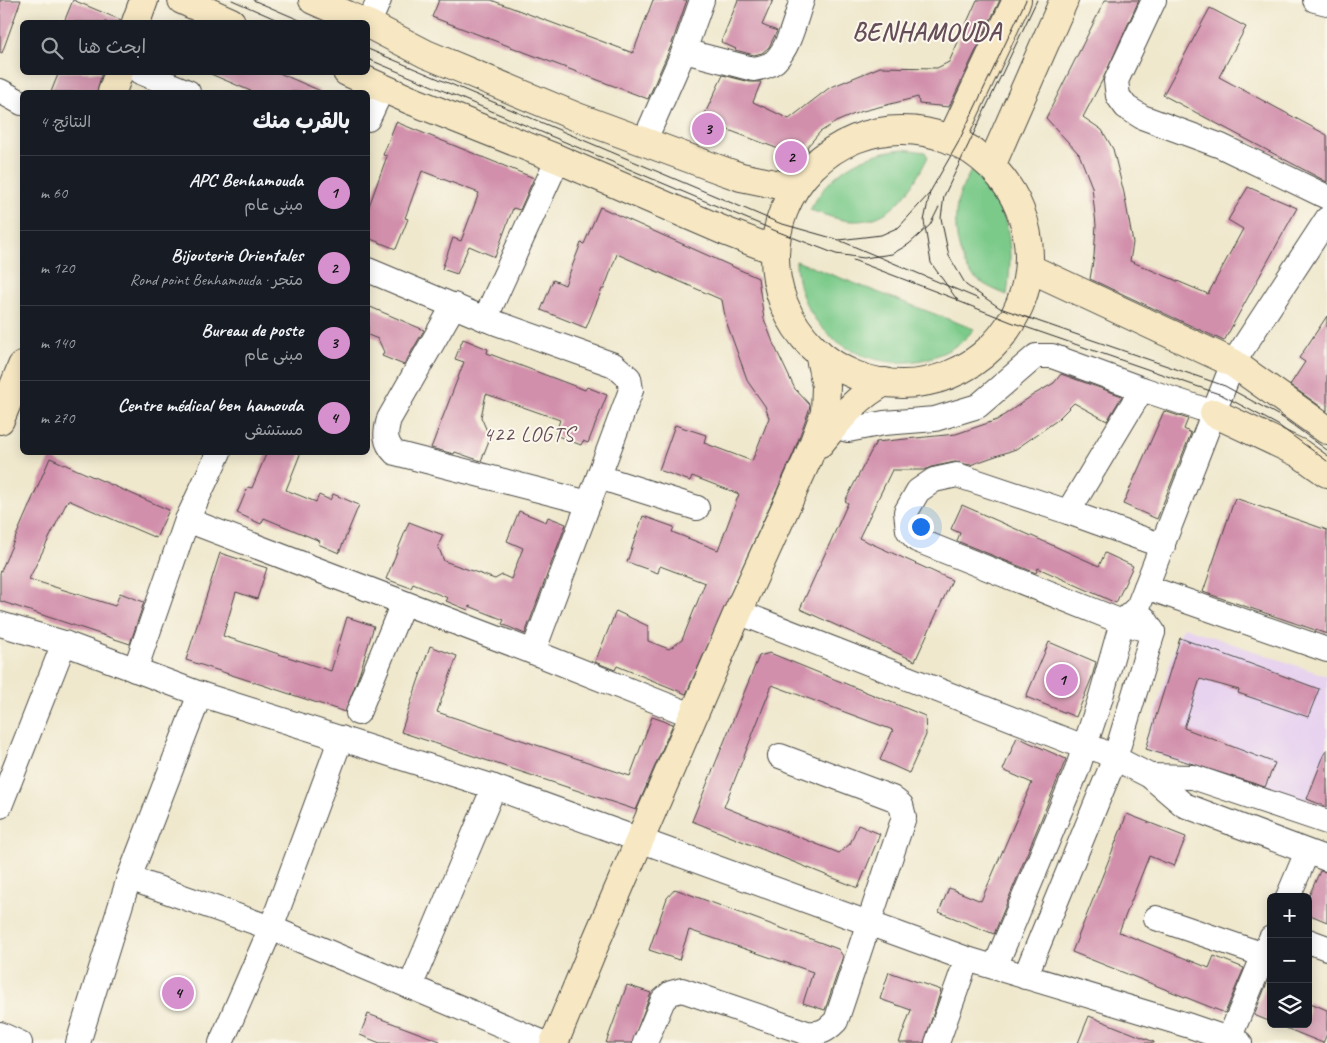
<!DOCTYPE html>
<html lang="ar">
<meta charset="utf-8">
<style>
:root{--surface:#171b24;--page:#20242c;--text:#f1f3f6;--muted:#9ea1a6;--line:#363941;--accent:#d690ce}
body{margin:0;font-family:Caveat,"Playpen Sans Arabic",sans-serif;background:var(--page);color:var(--text);direction:rtl}
.controls{position:absolute;right:15px;bottom:15px;display:grid;overflow:hidden;border-radius:8px;box-shadow:0 2px 12px #0003}
.controls button{width:45px;height:45px;display:grid;place-items:center;padding:0;border:0;border-bottom:1px solid var(--line);background:var(--surface);color:var(--text);font:25px sans-serif}
.you{position:absolute;left:920px;top:526px;width:18px;height:18px;margin:-12px;border:4px solid #fff;border-radius:50%;background:#1a73e8;box-shadow:0 0 0 8px #1a73e833}
.badge{display:grid;place-items:center;width:32px;height:32px;border-radius:50%;background:var(--accent);color:#111;font-size:16px;font-weight:700}
.pin{position:absolute;translate:-50% -50%;border:2px solid #fff;box-shadow:0 1px 5px #0006}
.list{margin:0;padding:0;list-style:none}
h2{display:flex;justify-content:space-between;align-items:center;height:65px;margin:0;padding:0 20px;font-size:21px}
h2 small{font-size:16px;font-weight:400;color:var(--muted)}
.list li{display:grid;grid-template-columns:32px 1fr auto;gap:15px;align-items:center;box-sizing:border-box;height:75px;padding:0 20px;border-top:1px solid var(--line)}
.list b{display:block;font-size:19px;white-space:nowrap}
.list p{margin:0;font-size:16px;white-space:nowrap;color:var(--muted)}
.list em{font-size:16px;font-style:normal;color:var(--muted)}
.icon{flex:none;width:28px;height:28px;fill:none;stroke:currentColor;stroke-width:2;stroke-linecap:round;stroke-linejoin:round}
.map{position:relative;flex:none;width:1327px;height:1043px;overflow:hidden;direction:ltr}
.search{position:absolute;background:var(--surface);box-shadow:0 2px 12px #0003;left:20px;top:20px;width:350px;height:55px;display:flex;align-items:center;gap:12px;box-sizing:border-box;padding:0 18px;border-radius:8px;color:var(--muted);font-size:19px}
.panel{position:absolute;background:var(--surface);box-shadow:0 2px 12px #0003;left:20px;top:90px;width:350px;height:365px;border-radius:8px;direction:rtl}
.map>svg:first-child{display:block}
</style>
<div class="map">
<svg width="1327" height="1043" viewBox="0 0 1327 1043">
<rect width="100%" height="100%" fill="#fbf7ec"/>
<filter id="ink" filterUnits="userSpaceOnUse"><feTurbulence type="fractalNoise" baseFrequency=".02" numOctaves="2"/><feDisplacementMap in="SourceGraphic" scale="10" xChannelSelector="R" yChannelSelector="G"/><feConvolveMatrix kernelMatrix="1 2 1 2 8 2 1 2 1" color-interpolation-filters="sRGB"/></filter>
<filter id="wash" filterUnits="userSpaceOnUse"><feTurbulence type="fractalNoise" baseFrequency=".0096" numOctaves="4" result="noise"/><feDisplacementMap in="SourceGraphic" scale="20" xChannelSelector="R" yChannelSelector="G"/><feGaussianBlur stdDeviation="1.12" result="paint"/><feColorMatrix in="noise" values="0 0 0 0 0 0 0 0 0 0 0 0 0 0 0 0 0 1.4 0 .05"/><feComposite in="paint" operator="in"/></filter>
<g filter="url(#wash)">
<rect width="100%" height="100%" fill="#efe8cd"/>
<path fill="#e7d2ef" d="M1184,627l143,49v140l-63,-25 -120,-42 34,-112z"/>
<g fill="#7bca8a" stroke="#537a5a">
<path d="M903,149l22,3 3,5c-17,33 -35,66 -77,64 -14,-1 -28,-7 -41,-11 21,-39 50,-56 93,-61z"/>
<path d="M972,169c39,38 42,74 35,126 -12,-5 -24,-10 -34,-19 -15,-15 -20,-51 -16,-71 2,-13 9,-25 15,-36z"/>
<path d="M796,261l178,68c-4,5 -9,10 -14,14 -67,48 -163,1 -164,-82z"/>
</g>
<g id="blocks">
<g fill="#d18fab">
<path d="M0,0h21l-19,53 -2,-1z"/>
<path d="M73,0l48,20v2h-57z"/>
<path d="M439,0h52l142,53 20,-53h34l-16,46 -23,53 -216,-82z"/>
<path d="M738,0h35l-11,25 15,6 -8,16 -7,6 -8,2 -19,-5 1,-1 -15,-7z"/>
<path d="M977,0h23l-51,107 -30,-3 -1,-7 -59,15 -23,10 -16,10 -13,15 6,15 -111,-42 21,-45 27,7h11l-8,20 36,17 40,-31 51,-21 57,1 12,-6z"/>
<path d="M1105,0h34l-36,79 -20,38 19,13 11,19 11,44 9,50 -3,18 78,33 35,-65 -15,-9 20,-33 49,21 -73,133 -134,-62 4,-23 2,-31 -4,-38 -13,-33 -33,-36z"/>
<path d="M1210,8l36,19 -27,50 108,58v47l-164,-87z"/>
<path d="M59,72h43l-5,20h-46z"/>
<path d="M206,72h71l46,20h-70z"/>
<path d="M396,122l138,56 -14,32 -7,-2 -18,49 -26,-11 -12,28 -15,-5 11,-31 8,3 18,-48 -57,-22 -17,47 3,1 -12,30 -28,-11v-29l19,-53 -4,-1z"/>
<path d="M600,207l158,71 6,41 10,26 21,44 15,16 -1,5 -15,42 -108,242 -69,-28 -2,4 -20,-8 21,-51 32,15v15l21,8 13,-9 23,-57 -45,-17 -2,7 -31,-11 16,-46 31,11 -2,5 46,18 21,-56 -47,-18 -2,5 -31,-11 16,-45 31,10 -2,8 48,18 17,-43 -4,-12 -17,-24 -22,-61 -4,-21 -105,-46 -13,35h-2l-16,39 -45,-18 12,-30 12,5 16,-42 3,1z"/>
<path d="M368,306l56,24 -20,35 -22,-9 2,-4 -6,-13 -10,-4z"/>
<path d="M1327,316v95l-37,-26 15,-23 -6,-4z"/>
<path d="M463,339l25,10 -1,4 98,37 2,-3 20,8 -19,48 -5,-2 -2,4 -26,-10 5,-15 -74,-26 -5,23 6,14 5,2 -11,28 -26,-9 -1,2 -23,-6 33,-86 -9,-3z"/>
<path d="M1061,374l61,22 -15,25 -33,-18 -18,18 -40,28 -46,16 -15,-3 -24,5 -7,3h-32l-33,68 93,42 -37,81 -115,-52 48,-106 -3,-2 31,-59 80,-8 41,-14 36,-25 21,-12z"/>
<path d="M1164,411l24,8 -4,10 7,4 -34,86 -34,-15z"/>
<path d="M267,452h34l-15,38 30,12 3,-7 11,5 3,-6 26,11 -20,48 -21,-9 2,-3 -56,-23 -3,6 -24,-11 11,-26 4,1z"/>
<path d="M50,458l119,52 -13,28 -88,-38 -39,79 86,27 5,-13 24,9 -14,42 -130,-43v-28z"/>
<path d="M1235,498l92,32v104l-124,-42z"/>
<path d="M962,505l137,61 6,-13 28,13 -17,37 -78,-35 -2,5 -79,-32 3,-8 -9,-4z"/>
<path d="M519,511l27,11 2,-5 18,7 -41,110 -23,-10 2,-4 -35,-14 -1,4 -22,-9 2,-3 -35,-14 -2,4 -25,-9 23,-57 34,13 -5,11 6,15 51,18 7,-4 9,4 12,-31 -16,-7z"/>
<path d="M220,553l47,15 -10,31 -21,-7 -13,44 108,35 16,-54 27,9 -14,46 -15,40 -159,-52z"/>
<path d="M1180,638l139,51 -11,28 -70,-24 1,-3 -39,-11 -16,49 91,35 -10,24 -119,-38z"/>
<path d="M1049,642l47,20 -4,15 -16,40 -50,-20z"/>
<path d="M430,646l27,10 -20,56 193,64 22,-59 21,7 -37,86 -235,-78z"/>
<path d="M770,653l155,63 1,19 -17,38 -29,-13 13,-30 -121,-45 -48,122 115,46 11,-9 8,-19 22,9 -22,54 -166,-67 67,-165z"/>
<path d="M1017,737l49,22 -72,175 -55,-22 10,-24 32,13 51,-118 -29,-13z"/>
<path d="M1326,750h1v57l-20,-8z"/>
<path d="M1127,814l59,23 -12,29 -25,-10 -30,76 90,36 5,-12 30,12 -19,45 -153,-61z"/>
<path d="M1320,871l7,1v50l-19,-8v-16z"/>
<path d="M675,889l163,60 5,7 -18,54 -22,-7 10,-31 -124,-42 -10,30 -30,-10 18,-52z"/>
<path d="M889,972l52,18 -17,53h-25l12,-33 -31,-11z"/>
<path d="M1269,978h2v44l-17,-7z"/>
<path d="M627,985l24,8 -19,50h-26z"/>
<path d="M1308,1002l19,8v24l-4,9 -47,-19h32z"/>
<path d="M368,1014l72,27v2h-60l-20,-8z"/>
<path d="M1089,1016l65,26v1h-76z"/>
</g>
</g>
</g>
<g filter="url(#ink)">
<use href="#blocks" fill-opacity="0" stroke="#484743" stroke-width="1"/>
<g fill="none" stroke-linecap="round" stroke-linejoin="round">
<g stroke="#484743" stroke-width="26">
<g id="street">
<path d="M1154,0l-38,81 2,15 8,11 16,10 79,29 106,51"/>
<path d="M1315,0l12,3"/>
<path d="M368,25l11,-25"/>
<path d="M684,51l69,18c8,-1 16,-3 22,-8 15,-15 20,-42 27,-61"/>
<path d="M140,72l48,20"/>
<path d="M0,91l22,12"/>
<path d="M368,119l15,-32"/>
<path d="M644,142l40,-91 18,-51"/>
<path d="M368,270l117,49 129,46 15,13 2,12 -98,262"/>
<path d="M454,305l-65,114c-4,14 -5,23 6,34l194,50"/>
<path d="M485,319l73,-160"/>
<path d="M834,426l14,4 36,-7 51,-4 43,-13 58,-50h16l90,33"/>
<path d="M599,477l98,31"/>
<path d="M1068,512l95,34"/>
<path d="M187,520l346,132 161,64"/>
<path d="M1146,587l181,63"/>
<path d="M738,612l346,135 15,3 51,26 34,29 143,54"/>
<path d="M0,624l64,19 136,51 294,93 473,172 223,67 50,17"/>
<path d="M1153,632l-31,-10 -205,-82 -9,-10 -2,-18 12,-21 16,-11 23,-5 111,37 74,-123 72,24"/>
<path d="M135,670l52,-150 32,-68"/>
<path d="M358,713l45,-110"/>
<path d="M1150,776l43,1 134,45"/>
<path d="M0,806l64,-163"/>
<path d="M129,878l142,50 273,115"/>
<path d="M1288,897l19,-45"/>
<path d="M1156,918l108,37"/>
<path d="M1308,941l19,7"/>
<path d="M995,967l82,-197 23,-70 22,-78 16,-15 8,-20 87,-224 94,-144"/>
<path d="M1025,977l90,-219 38,-126 -8,-13"/>
<path d="M410,987l84,-200"/>
<path d="M0,1034l20,9"/>
<path d="M1229,1039l42,-101"/>
<path d="M78,1043l51,-165 71,-184"/>
<path d="M221,1043l50,-115 70,-190"/>
<path d="M645,1043l18,-43 8,-7 11,-3 125,43c14,1 19,-2 29,-12l68,-204 -3,-12 -9,-7 -112,-42"/>
<path d="M937,1043l30,-84"/>
</g>
</g>
<g stroke="#484743" stroke-width="30">
<g id="secondary">
<path d="M182,0l49,22"/>
<path d="M313,0l50,22"/>
<path d="M136,22l8,-22"/>
<path d="M368,24l58,30 151,63 144,53 20,7 53,11"/>
<path d="M347,72l63,28 148,59 169,73 47,18"/>
<path d="M112,92l7,-20"/>
<circle cx="902" cy="257" r="127"/>
<path d="M951,140l66,-140"/>
<path d="M991,166l73,-166"/>
<path d="M1029,268l204,95 94,67"/>
<path d="M1214,413l85,40 28,20"/>
<path d="M0,420l22,-54"/>
<path d="M820,443c21,-25 36,-46 65,-61"/>
<path d="M554,1043l43,-104 141,-327 70,-154 17,-45 1,-27 -7,-33"/>
</g>
</g>
<use href="#street" stroke="#fff" stroke-width="24"/>
<use href="#secondary" stroke="#f7e8c3" stroke-width="28"/>
<g stroke="#2b2b2b" stroke-width="1">
<path d="M232,0l50,22"/>
<path d="M253,0l51,22"/>
<path d="M1026,0l-68,143 -28,49 -6,29 7,42 27,38 53,21 211,73 56,30 49,36"/>
<path d="M1037,0l-93,196 -3,22 8,38 17,29 34,23 225,78 58,32 44,32"/>
<path d="M368,49l411,174 60,17 42,-5 18,-8 30,-33"/>
<path d="M368,59l408,172 60,23 28,4 28,-4 17,-10 21,-19 9,-18"/>
<path d="M841,241l138,58"/>
<path d="M853,260l105,40"/>
</g>
</g>
</g>
<g text-anchor="middle" stroke-width="4" stroke-linejoin="round" paint-order="stroke">
<g font-size="21" letter-spacing="1" fill="#654e58" stroke="#fbf7ec">
<text x="529" y="441">422 LOGTS</text>
</g>
<g font-size="25" font-weight="bold" letter-spacing="1" fill="#654e58" stroke="#fbf7ec">
<text x="927" y="40">BENHAMOUDA</text>
</g>
</g>
</svg>
<div class="controls">
<button>+</button>
<button>−</button>
<button><svg class="icon" aria-label="layers" viewBox="0 0 24 24"><path d="M12 4l9 5-9 5-9-5zM3 14l9 5 9-5"/></svg></button>
</div>
<div class="you"></div>
<div class="pin badge" style="left:1062px;top:680px">1</div>
<div class="pin badge" style="left:791px;top:157px">2</div>
<div class="pin badge" style="left:708px;top:129px">3</div>
<div class="pin badge" style="left:178px;top:993px">4</div>
<div class="search"><svg class="icon" aria-label="search" viewBox="0 0 24 24"><circle cx="10" cy="10" r="6"/><path d="M15 15l6 6"/></svg>ابحث هنا</div>
<section class="panel">
<h2>بالقرب منك<small>النتائج: 4</small></h2>
<ul class="list">
<li><span class="badge">1</span><div><b>APC Benhamouda</b><p>مبنى عام</p></div><em>60 m</em></li>
<li><span class="badge">2</span><div><b>Bijouterie Orientales</b><p>متجر · Rond point Benhamouda</p></div><em>120 m</em></li>
<li><span class="badge">3</span><div><b>Bureau de poste</b><p>مبنى عام</p></div><em>140 m</em></li>
<li><span class="badge">4</span><div><b>Centre médical ben hamouda</b><p>مستشفى</p></div><em>270 m</em></li>
</ul>
</section>
</div>
